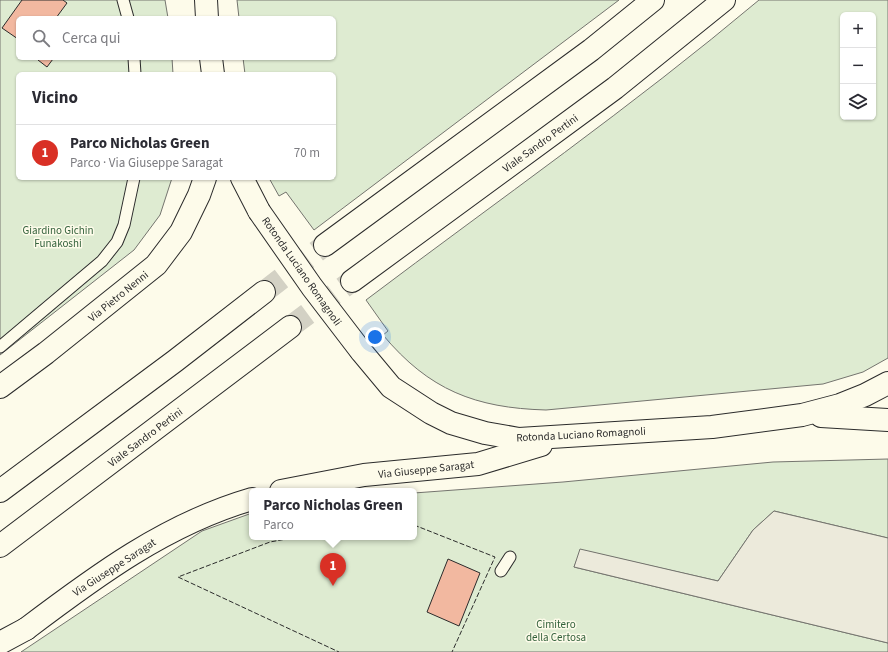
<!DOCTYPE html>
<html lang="it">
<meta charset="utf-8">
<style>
:root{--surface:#fff;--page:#f2f2f3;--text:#2b2b33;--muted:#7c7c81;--line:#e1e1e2;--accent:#d93025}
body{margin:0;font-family:"Source Sans 3",sans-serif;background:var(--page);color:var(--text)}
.controls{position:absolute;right:12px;top:12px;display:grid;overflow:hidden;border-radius:6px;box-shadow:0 1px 3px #0004}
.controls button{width:36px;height:36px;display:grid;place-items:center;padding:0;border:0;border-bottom:1px solid var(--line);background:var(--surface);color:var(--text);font:20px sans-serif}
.you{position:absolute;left:375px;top:337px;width:14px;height:14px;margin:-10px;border:3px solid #fff;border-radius:50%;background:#1a73e8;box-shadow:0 0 0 6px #1a73e833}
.badge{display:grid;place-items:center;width:26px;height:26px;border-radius:50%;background:var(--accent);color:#fff;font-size:13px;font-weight:700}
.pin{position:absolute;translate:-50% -33px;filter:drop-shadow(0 1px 2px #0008)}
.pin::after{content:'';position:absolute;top:21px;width:14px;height:12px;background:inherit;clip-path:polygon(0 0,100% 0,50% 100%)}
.popup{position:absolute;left:249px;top:488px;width:168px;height:52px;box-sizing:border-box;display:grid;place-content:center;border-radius:6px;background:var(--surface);filter:drop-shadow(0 1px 3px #0005);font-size:13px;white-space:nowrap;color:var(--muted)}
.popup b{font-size:15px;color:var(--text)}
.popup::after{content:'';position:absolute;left:50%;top:100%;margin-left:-8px;border:8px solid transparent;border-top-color:var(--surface)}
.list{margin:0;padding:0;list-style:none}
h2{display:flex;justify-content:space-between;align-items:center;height:52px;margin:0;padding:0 16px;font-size:17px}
h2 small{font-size:13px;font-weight:400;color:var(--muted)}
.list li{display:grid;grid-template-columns:26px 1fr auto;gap:12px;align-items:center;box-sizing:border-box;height:56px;padding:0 16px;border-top:1px solid var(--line)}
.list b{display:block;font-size:15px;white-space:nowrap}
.list p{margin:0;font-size:13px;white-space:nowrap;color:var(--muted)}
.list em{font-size:13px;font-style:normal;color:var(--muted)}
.icon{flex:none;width:22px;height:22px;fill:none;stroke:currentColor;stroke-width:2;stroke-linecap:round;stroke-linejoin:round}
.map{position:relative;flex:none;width:888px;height:652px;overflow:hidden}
.search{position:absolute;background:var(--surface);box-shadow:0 1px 3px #0004;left:16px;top:16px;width:320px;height:44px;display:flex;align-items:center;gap:10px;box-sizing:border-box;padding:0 14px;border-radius:6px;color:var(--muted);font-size:15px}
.panel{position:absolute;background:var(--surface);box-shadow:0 1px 3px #0004;left:16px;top:72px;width:320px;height:108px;border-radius:6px}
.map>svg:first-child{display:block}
</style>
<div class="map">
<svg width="888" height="652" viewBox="0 0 888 652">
<rect width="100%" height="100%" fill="#fdfbea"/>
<g fill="#deebd1" stroke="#74746e" fill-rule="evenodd">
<path d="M0,0h165l3,18h-150v40h154l1,16h-155v104h154l-12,37 -26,35 -134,105z"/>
<path d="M237,0h382l-305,230 -28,-38 -7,4 -10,-18h65v-104h-89l-2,-16h91v-40h-95z"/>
<path d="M759,0h129v358l-25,14 -40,12 -277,26c-71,-2 -117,-20 -163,-75l5,-4 -22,-31c131,-99 267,-194 393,-300zM843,15h30v102h-30z"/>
<path d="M888,459v79l-114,-27 -21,19 -35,51 -137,-31 -7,17 314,76v9h-867l181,-121 50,-18v24h162v-44l149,-11 210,-20z"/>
</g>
<path fill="#eceadb" stroke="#74746e" d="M774,511l114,27v105l-314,-76 6,-18 138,32 35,-51z"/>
<g fill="#f2b8a0" stroke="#2b2b2b">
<path d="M22,0h41l4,3 -11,15h-38v21l-16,-11z"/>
<path d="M40,58h12l1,1 -6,8 -9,-7z"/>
<path d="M448,559l32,14 -21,53 -32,-14z"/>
</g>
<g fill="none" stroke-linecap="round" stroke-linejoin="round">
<g stroke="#d3d1c4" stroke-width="22" stroke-dasharray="22 11" stroke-linecap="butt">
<path d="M264,292l61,-47"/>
<path d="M290,327l62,-46"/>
</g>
<g stroke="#2b2b2b" stroke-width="13">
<g id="service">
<path d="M123,0l5,18"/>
<path d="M134,58l1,16"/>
<path d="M0,347l102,-86 15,-19 7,-17 10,-47"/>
<path d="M501,571l9,-14"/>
</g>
</g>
<g stroke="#2b2b2b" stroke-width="24">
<g id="primary">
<path d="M206,0l1,18"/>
<path d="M211,58l2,16"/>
<path d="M242,178l17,33"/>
<path d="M361,351l30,36 40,26 20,10 34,10 34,6 193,-12 90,-12 38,-10 25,-10 23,-12"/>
<path d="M0,387l46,-34 110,-88 25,-33 18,-37 6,-17"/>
<path d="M821,416l67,4"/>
<path d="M281,491l83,-16 114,-11 63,-19"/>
<path d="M26,629c70,-53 140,-105 226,-130"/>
</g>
</g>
<g stroke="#2b2b2b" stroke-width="24">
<g id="trunk">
<path d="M325,245l266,-195 62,-50"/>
<path d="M352,281l263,-193 109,-88"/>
<path d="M0,491l175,-130 89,-69"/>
<path d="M0,546l290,-219"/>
<path d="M0,643l26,-14"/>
</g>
</g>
<use href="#service" stroke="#fdfbea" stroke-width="11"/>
<use href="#primary" stroke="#fdfbea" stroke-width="22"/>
<use href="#trunk" stroke="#fdfbea" stroke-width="22"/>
<g stroke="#2b2b2b" stroke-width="24" stroke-linecap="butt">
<path id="primary-bridge" d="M259,211l53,76 49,64"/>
</g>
<use href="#primary-bridge" stroke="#fdfbea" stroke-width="22"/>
<g stroke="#2b2b2b" stroke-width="1" stroke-dasharray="5 2" stroke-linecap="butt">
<path d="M414,525l81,32 -43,95"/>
<path d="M297,537l-27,5 -92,35 161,75"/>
</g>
</g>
<g text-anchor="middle" stroke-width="3" stroke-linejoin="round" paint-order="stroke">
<g font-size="11" fill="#2b2b2b" stroke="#fdfbea">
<text transform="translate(540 143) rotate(-36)" y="4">Viale Sandro Pertini</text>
<text transform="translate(302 271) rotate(55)" y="4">Rotonda Luciano Romagnoli</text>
<text transform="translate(118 296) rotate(-39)" y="4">Via Pietro Nenni</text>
<text transform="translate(581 434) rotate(-3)" y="4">Rotonda Luciano Romagnoli</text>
<text transform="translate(145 437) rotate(-37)" y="4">Viale Sandro Pertini</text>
<text transform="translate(426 469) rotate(-6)" y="4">Via Giuseppe Saragat</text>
<text transform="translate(114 567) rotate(-33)" y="4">Via Giuseppe Saragat</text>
</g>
<g font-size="11" fill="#34623c" stroke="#fdfbea">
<text x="58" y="234">Giardino Gichin<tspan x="58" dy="13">Funakoshi</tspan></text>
<text x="556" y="628">Cimitero<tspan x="556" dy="13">della Certosa</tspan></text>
</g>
</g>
</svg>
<div class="controls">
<button>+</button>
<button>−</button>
<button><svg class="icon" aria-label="layers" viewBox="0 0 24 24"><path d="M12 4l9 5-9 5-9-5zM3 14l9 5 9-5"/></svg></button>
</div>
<div class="you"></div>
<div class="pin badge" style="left:333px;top:586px">1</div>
<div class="popup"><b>Parco Nicholas Green</b>Parco</div>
<div class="search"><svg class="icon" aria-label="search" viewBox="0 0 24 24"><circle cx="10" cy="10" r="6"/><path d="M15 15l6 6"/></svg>Cerca qui</div>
<section class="panel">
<h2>Vicino<small></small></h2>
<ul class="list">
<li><span class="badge">1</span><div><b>Parco Nicholas Green</b><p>Parco · Via Giuseppe Saragat</p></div><em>70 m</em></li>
</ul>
</section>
</div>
